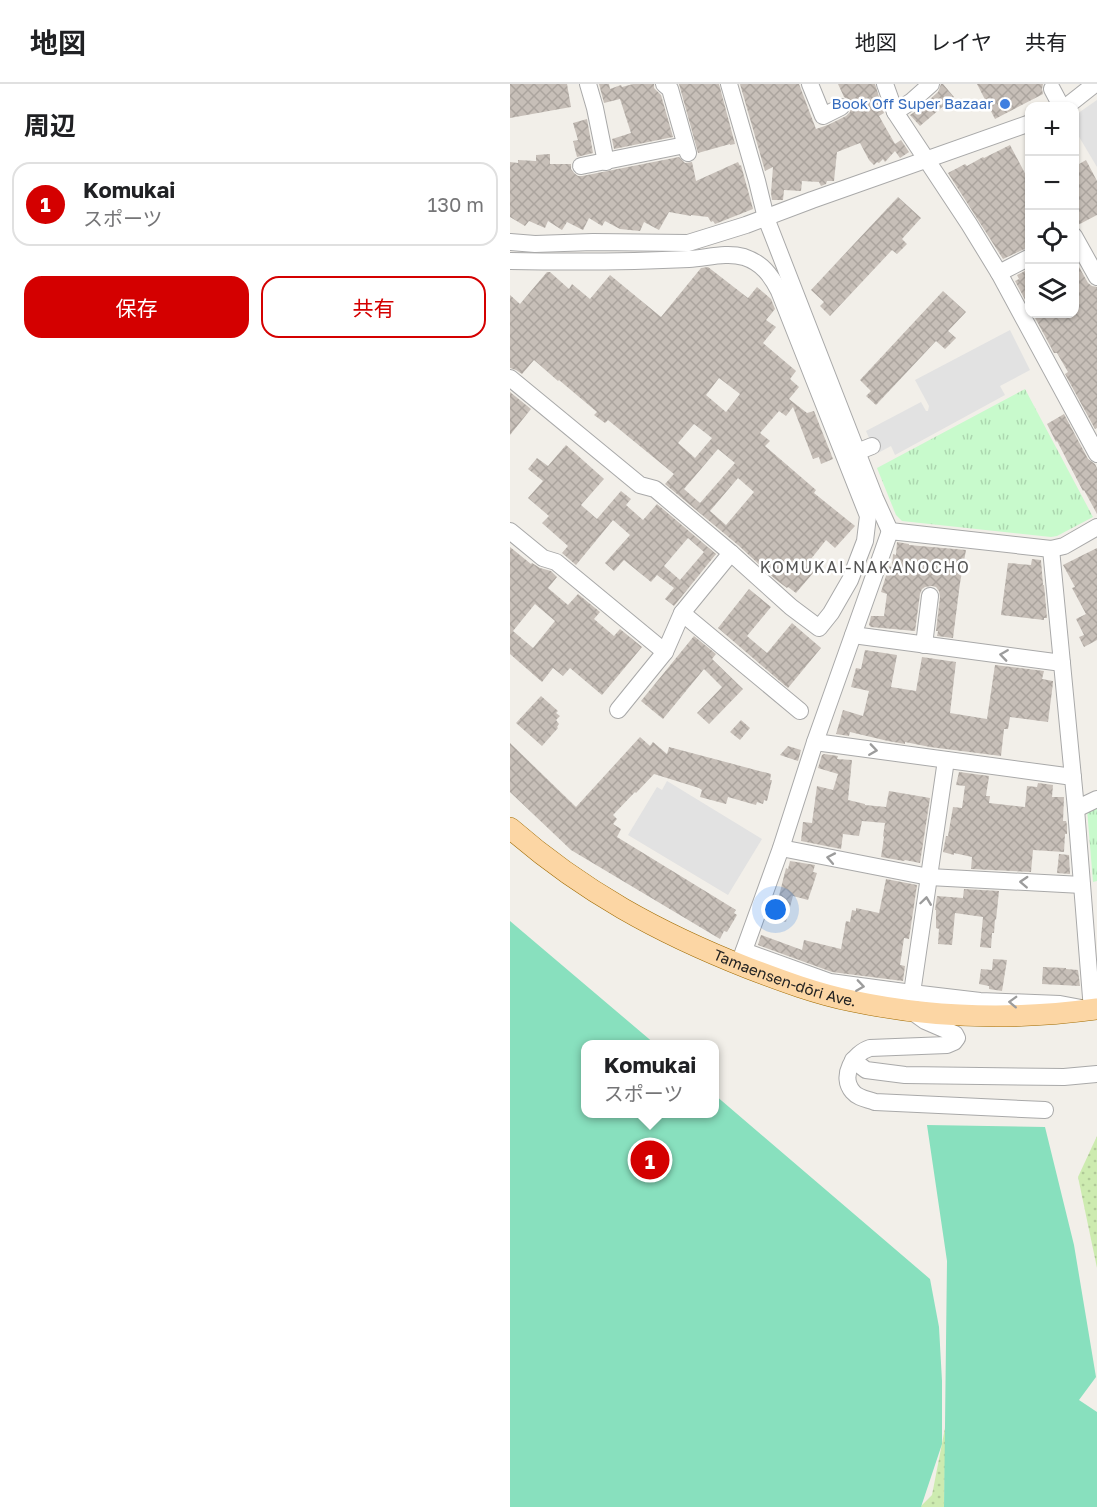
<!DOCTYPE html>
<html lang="ja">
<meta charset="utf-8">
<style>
:root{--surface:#fff;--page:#f2f2f2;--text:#202124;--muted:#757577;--line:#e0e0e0;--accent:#d40000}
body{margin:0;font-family:"Golos Text","Noto Sans JP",sans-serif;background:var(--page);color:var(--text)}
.controls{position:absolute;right:18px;top:18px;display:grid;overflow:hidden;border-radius:12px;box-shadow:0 2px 4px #0004}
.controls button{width:54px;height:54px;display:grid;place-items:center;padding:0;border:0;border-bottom:2px solid var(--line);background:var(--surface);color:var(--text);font:30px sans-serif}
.you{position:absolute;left:266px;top:826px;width:21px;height:21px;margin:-15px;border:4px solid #fff;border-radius:50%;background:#1a73e8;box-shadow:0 0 0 9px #1a73e833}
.badge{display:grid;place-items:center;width:39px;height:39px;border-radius:50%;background:var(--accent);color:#fff;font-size:20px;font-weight:700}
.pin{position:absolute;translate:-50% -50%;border:3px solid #fff;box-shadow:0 2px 6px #0006}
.popup{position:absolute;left:71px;top:956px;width:138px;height:78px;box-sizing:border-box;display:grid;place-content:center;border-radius:12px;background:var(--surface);filter:drop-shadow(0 2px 4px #0005);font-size:20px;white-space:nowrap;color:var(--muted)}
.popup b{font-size:22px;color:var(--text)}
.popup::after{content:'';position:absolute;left:50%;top:100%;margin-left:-12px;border:12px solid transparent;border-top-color:var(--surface)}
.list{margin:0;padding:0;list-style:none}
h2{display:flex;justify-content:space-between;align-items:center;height:78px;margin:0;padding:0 24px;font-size:26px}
h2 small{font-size:20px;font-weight:400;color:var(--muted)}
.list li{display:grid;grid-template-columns:39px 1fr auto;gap:18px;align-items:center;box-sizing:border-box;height:84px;margin:0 12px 12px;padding:0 12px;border:2px solid var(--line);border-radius:18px}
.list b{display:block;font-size:22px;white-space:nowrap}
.list p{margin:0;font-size:20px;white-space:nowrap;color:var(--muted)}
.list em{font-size:20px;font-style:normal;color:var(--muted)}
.actions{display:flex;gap:12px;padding:18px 24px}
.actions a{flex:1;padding:14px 0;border:2px solid var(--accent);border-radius:18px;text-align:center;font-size:21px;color:var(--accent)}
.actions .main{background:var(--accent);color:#fff}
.icon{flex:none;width:33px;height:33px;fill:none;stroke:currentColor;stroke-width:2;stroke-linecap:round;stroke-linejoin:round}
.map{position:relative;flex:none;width:587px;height:1423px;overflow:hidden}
header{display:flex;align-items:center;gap:36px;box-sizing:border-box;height:84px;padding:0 30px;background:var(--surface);border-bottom:2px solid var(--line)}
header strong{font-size:28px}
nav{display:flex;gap:33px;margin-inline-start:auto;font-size:21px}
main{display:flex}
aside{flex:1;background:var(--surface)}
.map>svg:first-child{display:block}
</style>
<header>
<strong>地図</strong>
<nav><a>地図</a><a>レイヤ</a><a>共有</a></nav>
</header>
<main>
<aside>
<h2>周辺<small></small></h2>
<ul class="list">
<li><span class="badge">1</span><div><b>Komukai</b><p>スポーツ</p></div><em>130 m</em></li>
</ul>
<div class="actions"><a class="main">保存</a><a>共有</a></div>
</aside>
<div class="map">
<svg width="587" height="1423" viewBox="0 0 587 1423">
<defs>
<pattern id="grass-dots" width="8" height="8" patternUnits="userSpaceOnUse" patternTransform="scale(1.5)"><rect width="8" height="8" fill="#cdebb0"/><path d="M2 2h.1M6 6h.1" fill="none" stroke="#b0c997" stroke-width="1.8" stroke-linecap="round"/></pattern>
<pattern id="park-tufts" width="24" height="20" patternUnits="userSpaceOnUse" patternTransform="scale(1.5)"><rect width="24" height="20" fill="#c8facc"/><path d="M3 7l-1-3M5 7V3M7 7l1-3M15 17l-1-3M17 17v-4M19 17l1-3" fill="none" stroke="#acd6af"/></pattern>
<pattern id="building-cross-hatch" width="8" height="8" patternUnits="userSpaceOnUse" patternTransform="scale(1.5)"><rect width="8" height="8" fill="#c7bfb8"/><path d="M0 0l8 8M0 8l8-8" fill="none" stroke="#aba49e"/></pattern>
</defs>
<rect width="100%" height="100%" fill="#f2efe9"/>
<g fill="url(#grass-dots)">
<path d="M587,1052v132l-19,-91z"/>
<path d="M436,1339l-2,84h-24l12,-12z"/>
</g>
<g fill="url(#park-tufts)">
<path d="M515,305l68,128 -36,19 -6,1 -149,-16 -6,-6 -19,-47z"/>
<path d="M587,720v77l-4,1 -6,-73z"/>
</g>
<g fill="#88e0be">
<path d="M0,837l145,123h-69v70h128l1,-19 215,184 9,48 3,54v63l-21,63h-411z"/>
<path d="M417,1041l118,2 29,118 22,132 -17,23 18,12v95h-153l3,-246z"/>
</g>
<g fill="#e2e2e2">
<path d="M587,16v67l-22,-37 -1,-14z"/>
<path d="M500,246l20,40 -30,16 5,9 -110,60 -4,-9 -15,8 -10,-23 55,-29 5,9h2l1,-5 -14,-26z"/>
<path d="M157,697l95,58 -34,56 -100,-60 29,-48 5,3z"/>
</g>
<g fill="url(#building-cross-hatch)" fill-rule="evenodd">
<path d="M0,0h57l4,23 -61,11z"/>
<path d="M89,0h10l1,5 11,-4 1,2 11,-3h21v4l7,7 12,42 -59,12 -2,-10 19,-6 -11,-34 -16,4z"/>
<path d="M169,0h40l16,60 -5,1v-1l-32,9z"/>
<path d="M230,0h59l17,45 12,-4 18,-9 4,-4 1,-5v-4l-4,-4 -3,-2 -6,-13h37l9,29 -5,3 16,28 6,-4 8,12 -9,6 -5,-7 -10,11 -2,-3 -4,4 -2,-1 -3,3 -5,-5 -9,-17 -23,9 -3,29h-7l-1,3 -5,2 -2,-4 -17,-1 -1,10 -17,-1 -1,10h-11l-1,-7 2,-26 -8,4z"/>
<path d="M431,0h2l11,13 -34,29 -10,-11 9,-6 19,-17z"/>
<path d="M467,0h66l-1,5 1,5 -48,25z"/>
<path d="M77,35l6,34 -16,4 -4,-16 5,-1 -5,-17z"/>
<path d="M500,61l19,36v66l-26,12 -55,-86 17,-9 2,2 16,-9 1,1z"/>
<path d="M40,70v10h21v5l3,4 4,3h4l97,-19 6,6 7,-1 4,19 42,-19 2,4 1,-1 12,44 -38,15 -2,-3 -2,1 -3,-5 -17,-2v1l-22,-4 -10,18 -15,-8 -4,9 -20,-2 -15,-8 -3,5 -13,-8 -6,12 -16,-8 -5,8 -14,-9 -3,7 -16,-7 -4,5 -15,-9v-55l8,1v-3l18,1v-6z"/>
<path d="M576,76l11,21v34l-21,11h-2v-59z"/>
<path d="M388,113l23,21 -19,21 5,5 -10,10 -5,-4 -62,66 -10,-10 4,-4 -13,-12z"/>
<path d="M564,174l14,25 4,3 5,1v141l-2,1 -30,-55 3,-2 -11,-19h-3l-21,-39h41z"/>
<path d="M198,183l40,31 9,-11 14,12 4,10 -9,11 10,7 -13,16 33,28 -6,8 9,8 -10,12 18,14 7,-2 19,48 -12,5 -2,-7 -6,2 -20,-52 -7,9 -7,-5 -19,22 10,8 -5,5 51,44 -2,3 41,33 -20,22 -9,-8 -15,19 8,7 -23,27 -8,-6 -1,1 -12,-9 -37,-34 -73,-61 9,-10 -66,-54 -3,3 -11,-8 3,-3 -38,-32 -1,1 -24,-21 -12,14 -6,-4 -6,-2v-73l10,9 27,-32h3l19,17 3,-5 18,15 20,-24 51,42 40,-49zM209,294l21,16 -14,18 -20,-17zM184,340l18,14 -17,20 -17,-15zM208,365l17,14 -35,40 -16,-14zM228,394l16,14 -28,33 -16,-14z"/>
<path d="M519,185v38l-14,-26 4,-2 -2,-4z"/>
<path d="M433,207l23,21 -18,19 8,7 -11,11 -9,-8 -60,64 -10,-9 5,-5 -11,-11z"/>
<path d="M0,308l21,17 -21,26z"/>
<path d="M554,330l24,45 7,5 2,4v46l-13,-24 -1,1 -26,-50 -1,1 -9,-18z"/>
<path d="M56,361l38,34 -23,26 16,14 24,-28 10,8 -5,6 17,15 14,-16 59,50 -42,52 -9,-7 9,-11 -17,-13 -6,7 -27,-22 -10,11 -9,-8 25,-28 -17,-15 -37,45 -14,-12 6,-7 -26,-23 7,-7 -21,-18 15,-17 -15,-12 9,-11 11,8zM178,454l16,14 -24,28 -16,-14z"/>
<path d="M387,458l12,2v1l57,5 -6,33 -7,55 -16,-2 1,-5h-2l4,-34 -1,-6 -3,-4 -4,-1 -7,1 -3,2 -2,5 -5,37 -44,-4 -2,-2 2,-9h13l3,-22 -6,-2 8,-26 3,1 1,-13 3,1z"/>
<path d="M0,463l21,17 1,-1 8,5 11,3 6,6 -9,11 20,17 10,-11 22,18 -6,7 20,17 6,-7 22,18 -40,48 -32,-27 -7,8 -10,-8 -11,14 -32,-28zM25,520l20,17 -22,27 -20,-17z"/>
<path d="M587,464v92l-13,7 -5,-10 5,-2 -8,-16 10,-5 -14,-26 3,-1 -12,-22z"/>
<path d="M522,475l9,1 2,25h1l3,33h-3v2l-43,-5 7,-52 23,2z"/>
<path d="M239,505l22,18 -24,29 20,17 25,-30 29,25 -33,40 -70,-60z"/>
<path d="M184,552l22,18 -4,5 31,30 -34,35 -12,-11 25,-26 -18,-18 -41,50 -22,-18z"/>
<path d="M355,566l32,5 -6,32 25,4 6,-34 34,5 -6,51 37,6 8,-54 49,6 -2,8 11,2v2l-5,39 -38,-5 -2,12h-4l-3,27 -71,-9 -25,-5v2l-17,-3 -38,-9 -1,4 -13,-2 7,-24 20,6 6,-25 -18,-4 5,-19 5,1z"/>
<path d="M31,612l17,15 -2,2 4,3 -4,4 3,4 -2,3 1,1 -16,18 -26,-23z"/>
<path d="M231,636l9,8 -10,12 -10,-8z"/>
<path d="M130,653l10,9 3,-4 14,12 2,-7 102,27 -1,6h2l-5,21 -3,-1 -1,4 -6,-2 -1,3 -28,-8 -2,7 -26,-7 2,-7 -3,-2 -45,-14 -18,19 -1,-1 -22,23 4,4 -4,5 8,5 -4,8 119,73 -2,3 3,2 -10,17 -3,-1 -4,8 -149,-89 -61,-58v-49l66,64z"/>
<path d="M278,662l13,4 -3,11 -18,-6z"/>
<path d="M314,670l14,2 -1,3 15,1 -4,40 17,4v1l21,2 3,-16 41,7 -10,65 -15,-3 -1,1 -23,-4 3,-20 -1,-1 2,-13 -23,-2 -3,15 -16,-2 -2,15 -40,-8 2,-19 9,1 5,-37 16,4 5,-16 -20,-6 4,-13z"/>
<path d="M449,688l30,4 -3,20h4l-1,7 36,4 2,-21 10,1 1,-4 15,2 -1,12h12l-1,24h3l1,4v9h-2l-1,18 -31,-2 -2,22 -60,-3 1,-12 -18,-4v2l-11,-3 3,-16h2l5,-29 9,1 3,-22 -9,-1z"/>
<path d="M549,770l10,1 1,19 -13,-1z"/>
<path d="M280,777l25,4 -2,7 4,1 -9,27 -15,-4 -7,26 -17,-5 8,-22 2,1 7,-28 2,1z"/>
<path d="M376,795l31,6 -8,54 -5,-1 -4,27 5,1 -2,15 -71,-9 -74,-27 3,-10 41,15 2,-10 37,9 5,-28 4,1 2,-12 4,1v-3l23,5z"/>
<path d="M454,805l35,2 -3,29 -1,-1 -1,14h-2l-1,15 -11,-1 3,-30 -28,-4 -3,32 -14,-1 1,-15 -3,-1v-18h-1l2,-14 26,2z"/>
<path d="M483,875l14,1 -5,31 -13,-2v-3l-10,-2 2,-15 11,1z"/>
<path d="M533,883l23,1v1l12,1 2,16 -38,-2z"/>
</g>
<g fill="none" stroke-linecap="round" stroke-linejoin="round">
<g stroke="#a9a9a9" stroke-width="18">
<g id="minor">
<path d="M78,0l7,24 11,54"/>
<path d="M154,0l6,5 18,64"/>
<path d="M219,0l28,97 9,37 109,280 15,33"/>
<path d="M300,0l13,32 18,-9"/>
<path d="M375,0l10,28"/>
<path d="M421,0l-19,17 -17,11 74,112 30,49 98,181"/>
<path d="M542,5l9,17"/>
<path d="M557,22l28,-22"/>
<path d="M71,82l104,-21"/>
<path d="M564,152l23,41"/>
<path d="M0,158l25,2 58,-2 95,1 58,-18 66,-25 218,-77"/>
<path d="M0,177c60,1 119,1 179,-2 18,-1 37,-7 55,-2 18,6 27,18 35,34l89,225 -3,25 -15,39 -19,33 -12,15 -28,-21 -60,-54 -76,-64 -15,-4 -130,-107"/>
<path d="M489,189l31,-16"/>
<path d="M347,368l15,-6"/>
<path d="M0,447l33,27 13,4 109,90"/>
<path d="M541,465l25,260 21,-10"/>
<path d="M172,529l118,98"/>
<path d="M343,551l209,28"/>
<path d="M414,561l6,-49"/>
<path d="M108,626l47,-58 17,-39 49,-60"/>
<path d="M305,658l258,35"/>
<path d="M436,676l-34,233 68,8 80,3 32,6 -16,-201"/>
<path d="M271,764l148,29 153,8"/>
<path d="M234,867l86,31 82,11"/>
<path d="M229,880l42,-116 34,-106 75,-211 161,18 13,-3 33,-19"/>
<path d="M401,927l14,10 30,13 2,4 -3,4 -7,3 -77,3c-16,5 -31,28 -17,44 5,6 14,7 22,10l170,8"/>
<path d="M343,976l13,10 39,5 159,2 33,-3"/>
</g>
</g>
<g stroke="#a06b00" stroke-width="22">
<g id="major">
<path id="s1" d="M0,744c72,63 149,105 238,140 34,13 69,26 104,33 80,17 164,19 245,8"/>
</g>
</g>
<use href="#minor" stroke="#fff" stroke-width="16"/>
<use href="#major" stroke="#fcd6a4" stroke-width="21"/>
</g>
<defs><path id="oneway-chevron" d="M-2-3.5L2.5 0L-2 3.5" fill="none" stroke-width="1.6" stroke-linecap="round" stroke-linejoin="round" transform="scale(1.5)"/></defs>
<g stroke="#9c9c9c">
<use href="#oneway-chevron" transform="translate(494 571) rotate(-172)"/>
<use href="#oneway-chevron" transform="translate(363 666) rotate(8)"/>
<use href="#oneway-chevron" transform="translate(321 774) rotate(-169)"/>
<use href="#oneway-chevron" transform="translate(514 798) rotate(-177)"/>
<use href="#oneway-chevron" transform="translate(416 817) rotate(-82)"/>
<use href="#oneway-chevron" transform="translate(350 902) rotate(8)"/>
<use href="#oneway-chevron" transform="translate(503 918) rotate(-178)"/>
</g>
<circle fill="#3f7fe0" stroke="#fff" stroke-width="2" cx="495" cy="20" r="6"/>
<g text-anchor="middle" stroke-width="5" stroke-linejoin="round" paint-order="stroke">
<g font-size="15" fill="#366cbe" stroke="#fff" text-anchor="end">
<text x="483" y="25">Book Off Super Bazaar</text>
</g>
<g font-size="15" fill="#222" stroke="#fff">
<text dy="5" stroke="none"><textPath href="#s1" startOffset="316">Tamaensen-dōri Ave.</textPath></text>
</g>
<g font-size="16" letter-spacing="1.5" fill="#555" stroke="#fff">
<text x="355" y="489">KOMUKAI-NAKANOCHO</text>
</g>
</g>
</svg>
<div class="controls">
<button>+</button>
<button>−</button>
<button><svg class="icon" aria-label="locate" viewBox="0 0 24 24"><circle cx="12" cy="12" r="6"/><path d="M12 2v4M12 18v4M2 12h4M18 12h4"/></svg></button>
<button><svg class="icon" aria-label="layers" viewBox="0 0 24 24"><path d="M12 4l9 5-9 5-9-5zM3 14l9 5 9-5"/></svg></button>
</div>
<div class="you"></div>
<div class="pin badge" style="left:140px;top:1076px">1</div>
<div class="popup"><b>Komukai</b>スポーツ</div>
</div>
</main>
